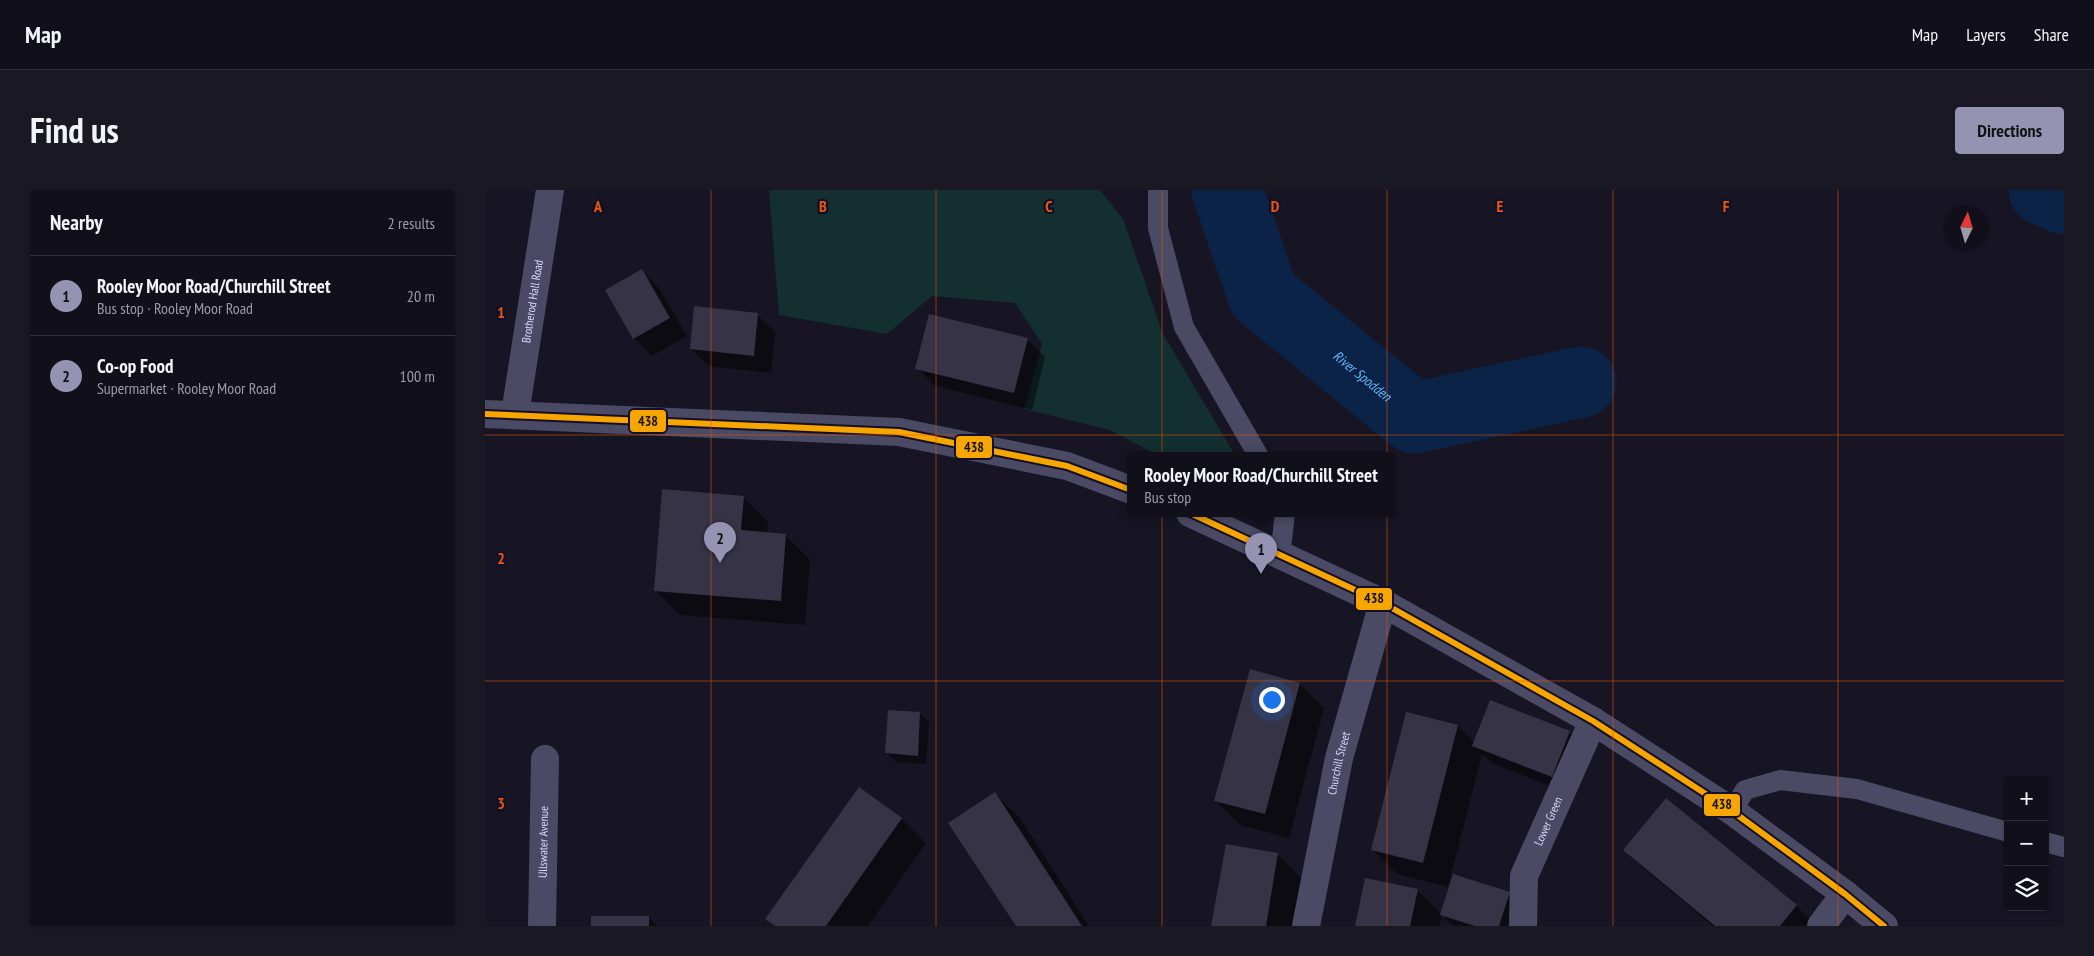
<!DOCTYPE html>
<meta charset="utf-8">
<style>
:root{--surface:#11101a;--page:#1a1923;--text:#f1f3f6;--muted:#9c9da2;--line:#303039;--accent:#9693b2}
body{margin:0;font-family:"PT Sans Narrow",sans-serif;background:var(--page);color:var(--text)}
.controls{position:absolute;right:15px;bottom:15px;display:grid;overflow:hidden;border-radius:5px;box-shadow:0 1px 4px #0004}
.controls button{width:45px;height:45px;display:grid;place-items:center;padding:0;border:0;border-bottom:1px solid var(--line);background:var(--surface);color:var(--text);font:25px sans-serif}
.compass{position:absolute;left:1459px;top:15px;width:45px;height:45px;border-radius:50%;background:var(--surface);box-shadow:0 1px 4px #0004;rotate:5deg}
.you{position:absolute;left:786px;top:509px;width:18px;height:18px;margin:-12px;border:4px solid #fff;border-radius:50%;background:#1a73e8;box-shadow:0 0 0 8px #1a73e833}
.badge{display:grid;place-items:center;width:32px;height:32px;border-radius:50%;background:var(--accent);color:#111;font-size:16px;font-weight:700}
.pin{position:absolute;translate:-50% -41px;filter:drop-shadow(0 1px 2px #0008)}
.pin::after{content:'';position:absolute;top:26px;width:18px;height:15px;background:inherit;clip-path:polygon(0 0,100% 0,50% 100%)}
.popup{position:absolute;left:642px;top:262px;width:268px;height:65px;box-sizing:border-box;display:grid;place-content:center;border-radius:5px;background:var(--surface);filter:drop-shadow(0 1px 4px #0005);font-size:16px;white-space:nowrap;color:var(--muted)}
.popup b{font-size:19px;color:var(--text)}
.popup::after{content:'';position:absolute;left:50%;top:100%;margin-left:-10px;border:10px solid transparent;border-top-color:var(--surface)}
.list{margin:0;padding:0;list-style:none}
h2{display:flex;justify-content:space-between;align-items:center;height:65px;margin:0;padding:0 20px;font-size:21px}
h2 small{font-size:16px;font-weight:400;color:var(--muted)}
.list li{display:grid;grid-template-columns:32px 1fr auto;gap:15px;align-items:center;box-sizing:border-box;height:80px;padding:0 20px;border-top:1px solid var(--line)}
.list b{display:block;font-size:19px;white-space:nowrap}
.list p{margin:0;font-size:16px;white-space:nowrap;color:var(--muted)}
.list em{font-size:16px;font-style:normal;color:var(--muted)}
.icon{flex:none;width:28px;height:28px;fill:none;stroke:currentColor;stroke-width:2;stroke-linecap:round;stroke-linejoin:round}
.map{position:relative;flex:none;width:1579px;height:736px;overflow:hidden;border-radius:5px}
header{display:flex;align-items:center;gap:30px;box-sizing:border-box;height:70px;padding:0 25px;background:var(--surface);border-bottom:1px solid var(--line)}
header strong{font-size:24px}
nav{display:flex;gap:28px;margin-inline-start:auto;font-size:18px}
.intro{display:flex;align-items:center;justify-content:space-between;box-sizing:border-box;height:120px;padding:0 30px}
h1{margin:0;font-size:35px}
.button{padding:12px 22px;border-radius:5px;background:var(--accent);color:#111;font-size:18px;font-weight:700}
main{display:flex;gap:30px;padding:0 30px}
aside{flex:1;background:var(--surface);border-radius:5px;box-shadow:0 1px 4px #0004}
.map>svg:first-child{display:block}
</style>
<header>
<strong>Map</strong>
<nav><a>Map</a><a>Layers</a><a>Share</a></nav>
</header>
<div class="intro"><h1>Find us</h1><a class="button">Directions</a></div>
<main>
<aside>
<h2>Nearby<small>2 results</small></h2>
<ul class="list">
<li><span class="badge">1</span><div><b>Rooley Moor Road/Churchill Street</b><p>Bus stop · Rooley Moor Road</p></div><em>20 m</em></li>
<li><span class="badge">2</span><div><b>Co-op Food</b><p>Supermarket · Rooley Moor Road</p></div><em>100 m</em></li>
</ul>
</aside>
<div class="map">
<svg width="1579" height="736" viewBox="0 0 1579 736">
<rect width="100%" height="100%" fill="#171523"/>
<path fill="#132f2f" d="M284,0h331l23,29 40,115 72,121h-78l-47,-25 -86,-21 18,-65 -27,-41 -83,-7 -45,38 -108,-19z"/>
<g fill="#0007">
<path d="M156,80l18,18 28,48 -35,20 -18,-18z"/>
<path d="M272,125l18,17 -4,41 -62,-7 -18,-17z"/>
<path d="M542,149l18,18 -13,53 -97,-24 -18,-18z"/>
<path d="M258,307l25,25 -1,12 18,1 25,25 -5,65 -125,-10 -25,-25z"/>
<path d="M814,494l25,24 -35,130 -49,-13 -25,-25z"/>
<path d="M435,523l9,10 -3,41 -30,-2 -9,-9z"/>
<path d="M973,536l17,17 94,-11 18,18 -17,44 -78,-31 -10,-9 -34,133 -51,-13 -25,-25z"/>
<path d="M374,599l43,30 24,24 -58,83h-94l-7,-7z"/>
<path d="M510,604l25,24 69,108h-72z"/>
<path d="M1140,660l171,56 18,17 -2,3h-99l-70,-58z"/>
<path d="M793,665l24,24 -8,47h-81z"/>
<path d="M932,700l25,25 67,-22 18,17 -5,16h-69l-11,-11 -3,11h-83z"/>
<path d="M164,727l8,9h-65z"/>
</g>
<g fill="none" stroke-linecap="round" stroke-linejoin="round">
<g stroke="#0c2348" stroke-width="71">
<path id="s1" d="M742,0l36,105 151,123 167,-36"/>
<path d="M1559,0l20,9"/>
</g>
</g>
<g fill="#353345">
<path d="M157,79l28,49 -37,21 -28,-49z"/>
<path d="M209,116l64,7 -4,43 -64,-7z"/>
<path d="M444,124l99,24 -14,55 -99,-24z"/>
<path d="M177,299l82,7 -3,34 45,4 -5,67 -127,-10z"/>
<path d="M765,479l50,14 -35,131 -51,-13z"/>
<path d="M1005,510l80,31 -18,46 -80,-31z"/>
<path d="M403,520l32,2 -2,44 -33,-3z"/>
<path d="M921,522l52,13 -35,138 -52,-13z"/>
<path d="M374,597l43,31 -76,108h-51l-10,-7z"/>
<path d="M510,602l87,134h-66l-68,-103z"/>
<path d="M1181,608l131,107 -17,21h-65l-92,-76z"/>
<path d="M741,654l52,9 -12,73h-55z"/>
<path d="M968,684l57,18 -11,34h-24l-35,-11z"/>
<path d="M880,688l53,11 -8,37h-55z"/>
<rect x="106" y="726" width="58" height="10"/>
</g>
<g fill="none" stroke-linecap="round" stroke-linejoin="round">
<g stroke="#4a4a64" stroke-width="20">
<path d="M673,0v38l26,99 74,128"/>
<path d="M795,366l5,-43"/>
<path d="M1247,621l13,-21 35,-10 77,9 151,43"/>
<path d="M1560,652l19,5"/>
</g>
<g stroke="#4a4a64" stroke-width="28">
<path d="M0,224l414,18 168,34 64,24"/>
<path id="s2" d="M30,224l35,-224"/>
<path d="M705,323l193,90 210,118 139,90 113,83 39,32"/>
<path id="s3" d="M57,736l3,-167"/>
<path id="s4" d="M821,736l33,-168 44,-155"/>
<path id="s5" d="M1038,736l1,-50 69,-155"/>
<path d="M1336,736l24,-32"/>
</g>
<g stroke="#130f29" stroke-width="10">
<g id="bus-1">
<path d="M0,224l414,18 168,34 64,24"/>
<path d="M705,323l193,90 210,118 139,90 113,83 39,32"/>
</g>
</g>
<use href="#bus-1" stroke="#f7a600" stroke-width="6"/>
</g>
<path fill="none" stroke="#e8590c" stroke-width="1" stroke-opacity="0.55" d="M226,0v736M451,0v736M677,0v736M902,0v736M1128,0v736M1353,0v736M0,245h1579M0,491h1579"/>
<g text-anchor="middle" stroke-width="4.5" stroke-linejoin="round" paint-order="stroke">
<g font-size="12" fill="#dad7ff" stroke="#130f29">
<text dy="4" stroke="none"><textPath href="#s2" startOffset="114">Brotherod Hall Road</textPath></text>
<text dy="4" stroke="none"><textPath href="#s4" startOffset="166">Churchill Street</textPath></text>
<text dy="4" stroke="none"><textPath href="#s5" startOffset="110">Lower Green</textPath></text>
<text dy="4" stroke="none"><textPath href="#s3" startOffset="84">Ullswater Avenue</textPath></text>
</g>
<g font-size="14" font-style="italic" fill="#65bcff" stroke="#130f29">
<text dy="5" stroke="none"><textPath href="#s1" startOffset="239">River Spodden</textPath></text>
</g>
</g>
<g font-size="16" text-anchor="middle" font-weight="bold" fill="#e8590c" stroke="#130f29" stroke-width="4.5" stroke-linejoin="round" paint-order="stroke">
<text x="113" y="22">A</text>
<text x="338" y="22">B</text>
<text x="564" y="22">C</text>
<text x="790" y="22">D</text>
<text x="1015" y="22">E</text>
<text x="1241" y="22">F</text>
<text x="16" y="128">1</text>
<text x="16" y="374">2</text>
<text x="16" y="619">3</text>
</g>
<g stroke="#130f29" stroke-width="2">
<rect x="144" y="219" width="38" height="24" rx="5" fill="#f7a600"/>
<rect x="470" y="245" width="38" height="24" rx="5" fill="#f7a600"/>
<rect x="870" y="397" width="38" height="24" rx="5" fill="#f7a600"/>
<rect x="1218" y="603" width="38" height="24" rx="5" fill="#f7a600"/>
</g>
<g font-size="14" text-anchor="middle" font-weight="bold" fill="#111">
<text x="163" y="236">438</text>
<text x="489" y="262">438</text>
<text x="889" y="413">438</text>
<text x="1237" y="619">438</text>
</g>
</svg>
<div class="controls">
<button>+</button>
<button>−</button>
<button><svg class="icon" aria-label="layers" viewBox="0 0 24 24"><path d="M12 4l9 5-9 5-9-5zM3 14l9 5 9-5"/></svg></button>
</div>
<svg class="compass" viewBox="-18 -18 36 36"><path d="M0-13l5 13h-10z" fill="#e53935"/><path d="M0 13l5-13h-10z" fill="#9c9da2"/></svg>
<div class="you"></div>
<div class="pin badge" style="left:776px;top:384px">1</div>
<div class="popup"><b>Rooley Moor Road/Churchill Street</b>Bus stop</div>
<div class="pin badge" style="left:235px;top:373px">2</div>
</div>
</main>
